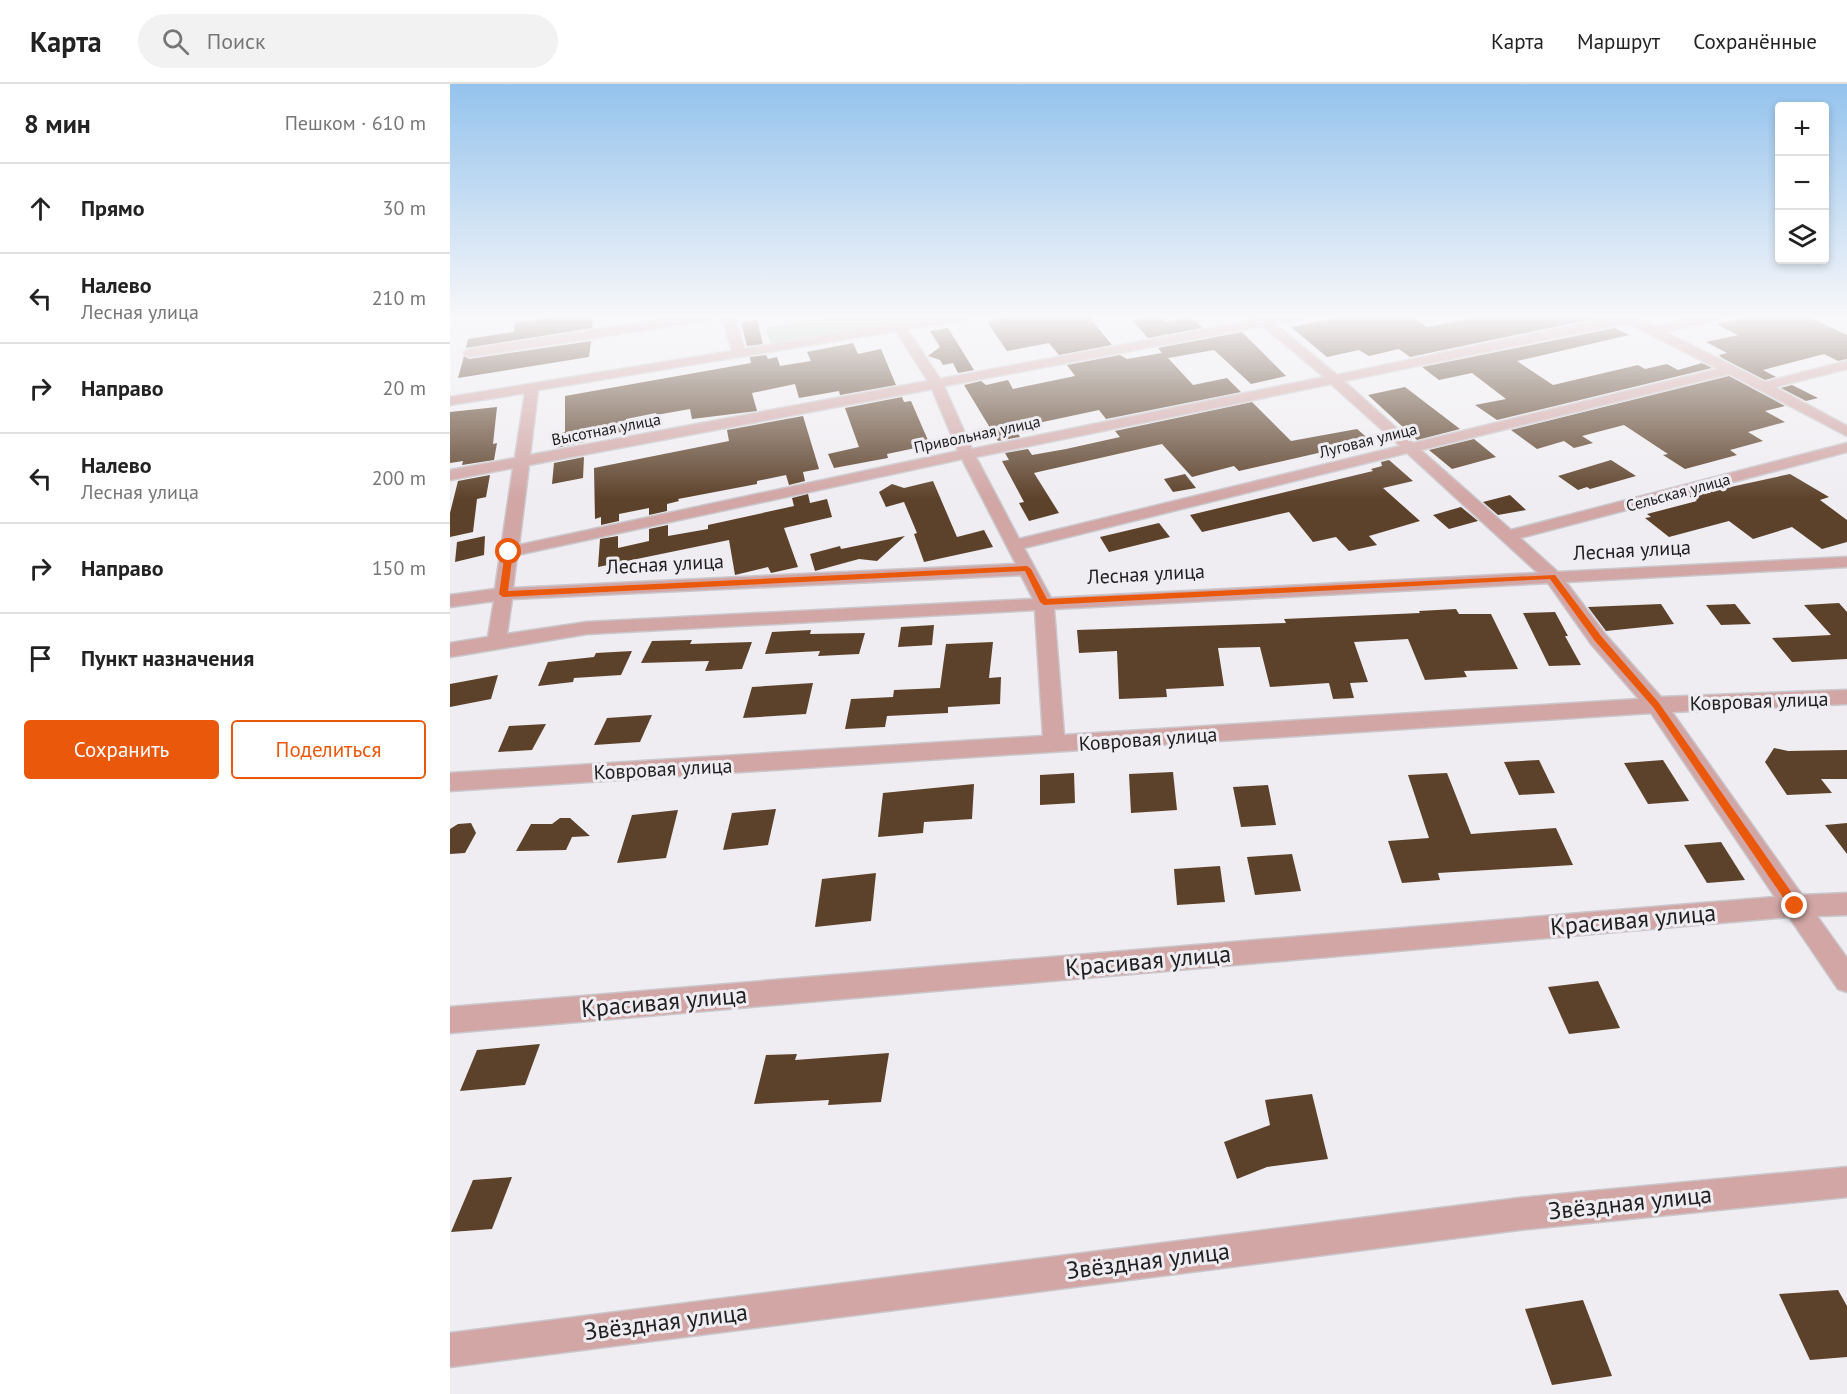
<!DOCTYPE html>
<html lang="ru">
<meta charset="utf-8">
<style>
:root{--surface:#fff;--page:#f2f2f2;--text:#222;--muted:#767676;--line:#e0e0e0;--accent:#ea580c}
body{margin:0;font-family:"PT Sans",sans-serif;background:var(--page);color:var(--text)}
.controls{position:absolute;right:18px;top:18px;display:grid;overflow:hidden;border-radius:6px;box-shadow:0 3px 9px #0003}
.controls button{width:54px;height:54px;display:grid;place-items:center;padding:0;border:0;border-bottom:2px solid var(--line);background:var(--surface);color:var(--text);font:30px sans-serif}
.stop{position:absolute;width:18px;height:18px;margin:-14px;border:4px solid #ea580c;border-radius:50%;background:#fff}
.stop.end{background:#ea580c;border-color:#fff;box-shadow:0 2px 6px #0008}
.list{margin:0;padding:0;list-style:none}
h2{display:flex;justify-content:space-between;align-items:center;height:78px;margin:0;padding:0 24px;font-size:26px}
h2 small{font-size:20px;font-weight:400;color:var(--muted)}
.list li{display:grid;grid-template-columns:39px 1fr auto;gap:18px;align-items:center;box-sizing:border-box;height:90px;padding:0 24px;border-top:2px solid var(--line)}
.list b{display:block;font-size:22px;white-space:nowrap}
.list p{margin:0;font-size:20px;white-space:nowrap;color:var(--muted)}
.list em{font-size:20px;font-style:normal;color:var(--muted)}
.actions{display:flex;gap:12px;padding:18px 24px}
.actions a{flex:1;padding:14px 0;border:2px solid var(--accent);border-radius:6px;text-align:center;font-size:21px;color:var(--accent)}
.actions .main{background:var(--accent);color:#fff}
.icon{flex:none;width:33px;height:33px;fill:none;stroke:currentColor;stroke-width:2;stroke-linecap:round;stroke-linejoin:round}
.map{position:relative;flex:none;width:1397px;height:1310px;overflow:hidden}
header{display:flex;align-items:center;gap:36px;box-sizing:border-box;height:84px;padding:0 30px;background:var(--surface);border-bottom:2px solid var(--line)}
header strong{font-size:28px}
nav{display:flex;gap:33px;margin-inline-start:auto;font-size:21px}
.search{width:420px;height:54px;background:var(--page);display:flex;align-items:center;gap:15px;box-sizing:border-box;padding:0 21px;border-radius:33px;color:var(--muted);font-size:22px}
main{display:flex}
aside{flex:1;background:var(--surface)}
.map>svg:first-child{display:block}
</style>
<header>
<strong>Карта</strong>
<div class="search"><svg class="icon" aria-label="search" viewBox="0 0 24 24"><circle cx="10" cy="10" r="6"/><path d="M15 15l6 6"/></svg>Поиск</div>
<nav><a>Карта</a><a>Маршрут</a><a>Сохранённые</a></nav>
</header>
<main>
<aside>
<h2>8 мин<small>Пешком · 610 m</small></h2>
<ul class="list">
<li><svg class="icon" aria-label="ahead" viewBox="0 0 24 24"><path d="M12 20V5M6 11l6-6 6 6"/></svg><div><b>Прямо</b></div><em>30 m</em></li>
<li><svg class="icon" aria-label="left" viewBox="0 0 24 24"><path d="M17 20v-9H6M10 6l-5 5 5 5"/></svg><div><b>Налево</b><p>Лесная улица</p></div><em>210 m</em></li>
<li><svg class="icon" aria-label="right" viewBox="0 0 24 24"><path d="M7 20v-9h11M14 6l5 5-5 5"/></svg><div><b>Направо</b></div><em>20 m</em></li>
<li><svg class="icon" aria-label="left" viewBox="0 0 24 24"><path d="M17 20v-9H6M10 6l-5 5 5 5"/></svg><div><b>Налево</b><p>Лесная улица</p></div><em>200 m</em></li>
<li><svg class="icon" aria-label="right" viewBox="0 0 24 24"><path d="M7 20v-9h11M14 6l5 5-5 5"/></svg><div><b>Направо</b></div><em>150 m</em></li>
<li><svg class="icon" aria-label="arrive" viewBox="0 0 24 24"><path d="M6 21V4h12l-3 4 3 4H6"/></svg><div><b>Пункт назначения</b></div></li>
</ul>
<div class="actions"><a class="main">Сохранить</a><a>Поделиться</a></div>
</aside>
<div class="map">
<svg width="1397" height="1310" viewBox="0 0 1397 1310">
<rect width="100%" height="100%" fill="#efedf1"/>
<path fill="#b3c8b4" d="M393,232h108l-180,28 -5,-16z"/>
<g fill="#5d422b">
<path d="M113,232h30l-1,12 -126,20 2,-9 46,-7 1,-9z"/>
<path d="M563,232h75l24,29 -53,10 -10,-12 -42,8 -20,-29z"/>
<path d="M709,232l6,6 25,-5 12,11 -54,10 -16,-18z"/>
<path d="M895,232h66l16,11 58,-11h108l4,2 -187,39 -11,-8 -30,7 -10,-6 -32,7 -36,-30z"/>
<path d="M1303,232h53l41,19v24l-9,2 -14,-7 -61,16 13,7 -11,3 -43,-22 -3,-3 8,-2 -21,-11 32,-7 -22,-11z"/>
<path d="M307,236l6,24 -16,2 -6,-24z"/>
<path d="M498,244l26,42 -16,3 -5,-10 -10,2 -3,-5 -12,-4 12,-9 -10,-16z"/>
<path d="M1165,244l14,7 -112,26 36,24 85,-20 7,4 22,-5 11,6 24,-7 10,5 -215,52 -22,-15 31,-6 -34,-26 -33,7 -17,-13z"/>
<path d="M792,248l44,44 -35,8 -37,-34 -46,8 25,27 34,-7 14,14 -135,27 -7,-9 -84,18 5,9 -22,4 -34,-56 17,-4 5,4 22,-5 5,9 62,-13 -8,-11 53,-10 7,4 35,-6 -4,-5z"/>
<path d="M141,257l-2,16 -131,21 6,-22 5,3z"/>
<path d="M403,259l5,11 23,-5 15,36 -56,10 -1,-4 -40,7 -4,-14 -43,9 5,18 -65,8 -2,-10 -34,6v-2l-30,6 1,12 -42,8v3l-29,6 1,-14 8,-2v-36l186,-33 -1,-6 16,-2 2,4 9,-2 3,9 31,-5 -4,-9z"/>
<path d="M1279,292l56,30 -20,5 20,11 -37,10 15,9 -33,9 7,5 -52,14 -22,-14 5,-1 -44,-29 -42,11 11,7 -19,5 -10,-7 -27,8 -26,-19z"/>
<path d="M1342,301l26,13 -12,3 -25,-13z"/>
<path d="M955,303l55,42 -43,11 -49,-45z"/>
<path d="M452,313l2,5 7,-1 19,44 -43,9 1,4 -54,10 -6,-14 31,-7 -14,-39z"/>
<path d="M802,318l39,39 66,-12 14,12 -132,30 -5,-5 -42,11 -30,-33 -124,28 -4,1 25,40 -30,8 -10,-18 5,-1 -22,-41 7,-1 -4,-7 23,-4 4,6 34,-6 54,-12 -5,-6z"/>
<path d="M47,323l-4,37 4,-1 -3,17 -32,5 1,-4 -13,2v-51z"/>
<path d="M353,332l16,53 -16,3 2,9 -16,4 -3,-10 -29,6v3l-79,15 1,2 -12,3v7l-18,4v-7l-30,6v7l-18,4v-8l-6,2 -1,-51 135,-27 -2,-11z"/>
<path d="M1024,355l22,18 -44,12 -23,-19z"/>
<path d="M134,373l-1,21 -31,6 2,-21z"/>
<path d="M939,376l24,21 -30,7 37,33 -51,15 8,9 -28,6 -13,-14 -23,5 -24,-30 -87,20 -12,-17 183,-44 -2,-2 11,-3 -1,-4z"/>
<path d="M1161,376l25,16 -46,13 -3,-2 -9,3 -20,-14z"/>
<path d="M735,390l11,14 -23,4 -9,-13z"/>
<path d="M1340,390l39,23 -9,3 27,20v22l-25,7 -30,-22 -39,12 -24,-18 -60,16 -24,-19 6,-1 -4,-3 50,-13 -8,-5z"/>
<path d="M40,391l-4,22 -9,2 -4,33 -23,5v-24l8,-32z"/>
<path d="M483,397l24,56 27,-7 9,17 -69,15 -10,-28 3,-1 -13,-31 -18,5 -7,-15 13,-8 12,4z"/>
<path d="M358,410l2,9 17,-4 5,18 -48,11 14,39 -27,6 -3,-6 -33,8 -6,-35 -131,27 2,-28 18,-3v12l31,-7v-12l19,-4v11l40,-7v-4l86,-19 -2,-8z"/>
<path d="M1060,411l16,15 -28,5 -15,-13z"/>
<path d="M1011,423l17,14 -29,8 -16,-14z"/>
<path d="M709,439l11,14 -61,15 -9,-15z"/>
<path d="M35,452l-1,19 -29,7 2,-20z"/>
<path d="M455,452l-28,25 -18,-2 -44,12 -5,-17 30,-8 1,3z"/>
<path d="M1389,519l8,9v47l-55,3 -20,-24 59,-3 -27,-30z"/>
<path d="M1211,520l13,20 -68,7 -18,-24z"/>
<path d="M1285,520l16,20 -30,1 -15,-20z"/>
<path d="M1006,525l3,5h32l27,55 -54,2 3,6 -42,3 -17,-41 -54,3 14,40 -18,1 4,15 -21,1 -4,-16 -59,4 -10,-40 -42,1 6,38 -58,3 1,8 -48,2 -2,-48 -38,2 -2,-23 209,-7 -2,-4 136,-6 -1,-2z"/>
<path d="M1105,528l13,24h-3l16,29 -32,1 -26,-53z"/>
<path d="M484,541l-2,20 -34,2 3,-20z"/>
<path d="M361,546l-1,4 55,-1 -6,21 -41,2 2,-5 -55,3 7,-22z"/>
<path d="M242,556l-2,4 62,-2 -10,27 -37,2 4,-10 -68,2 11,-22z"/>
<path d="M543,558l-4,36 12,-1 -1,27 -52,3v6l-61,3 -2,11 -40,2 6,-30 42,-2 1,-7 46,-2 6,-44z"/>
<path d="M182,567l-11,24 -47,3 -1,4 -35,4 10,-24 46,-5 2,-4z"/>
<path d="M48,591l-7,24 -41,8v-23z"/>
<path d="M363,599l-7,31 -63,4 9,-31z"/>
<path d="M202,631l-12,27 -46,3 13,-27z"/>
<path d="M96,640l-14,26 -34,2 11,-26z"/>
<path d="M1324,664l14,3 59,-1v29h-26l11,14 -45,2 -22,-33z"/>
<path d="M1089,676l16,33 -36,2 -15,-33z"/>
<path d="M1213,676l26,41 -41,3 -24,-41z"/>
<path d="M723,688l4,38 -46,3 -2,-39z"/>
<path d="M624,689l1,30 -35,2v-30z"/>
<path d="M997,689l24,61 85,-6 17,37 -135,8 2,7 -38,3 -14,-42 41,-3 -21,-63z"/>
<path d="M524,700l-2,35 -48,3 -1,11 -45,4 5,-44z"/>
<path d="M818,701l8,40 -35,2 -8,-40z"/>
<path d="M326,725l-8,36 -45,5 9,-37z"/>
<path d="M228,726l-12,48 -49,5 15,-48z"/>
<path d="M110,734h10l20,18 -18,1 -6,13 -50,1 15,-27h21z"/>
<path d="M21,739l5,10 -11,20 -15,1v-25l8,-5z"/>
<path d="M1397,739v31l-22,-29z"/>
<path d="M1271,758l24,38 -38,3 -23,-38z"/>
<path d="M842,770l9,37 -46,4 -8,-38z"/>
<path d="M770,782l5,36 -48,3 -3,-36z"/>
<path d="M426,789l-5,48 -56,6 7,-48z"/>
<path d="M1148,897l22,47 -51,6 -21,-47z"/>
<path d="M90,960l-15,41 -65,6 17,-41z"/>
<path d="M439,969l-8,49 -53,3 1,-5 -75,4 12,-49 31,-1 -2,6z"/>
<path d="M862,1010l16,65 -61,8 -30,12 -13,-37 46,-17 -5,-25z"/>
<path d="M62,1093l-20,52 -41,3 22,-52z"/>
<path d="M1388,1206l9,16v51l-37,3 -31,-66z"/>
<path d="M1133,1216l29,76 -60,9 -27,-76z"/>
</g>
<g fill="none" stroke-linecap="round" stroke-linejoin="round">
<g stroke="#cac8cc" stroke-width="3">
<g id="minor">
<path d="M237,232h29l-6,4 -241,37 -6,-4 6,-4z"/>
<path d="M272,232h12l10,33 200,-33h27l-6,4 -58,9 33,50 316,-59 -4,-4h13l3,2 37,-2 -2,3 -28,5 62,51 281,-59h15l22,11 48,-11h21l-2,3 -57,13 100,50 82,-21v8l-72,18 72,39v10l-118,-62 -308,76 90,80 336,-87v9l-327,86 38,34 289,-15v10l-281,15 39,52 56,63 186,-7v14l-175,8 130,183 45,-2v22l-30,1 30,42v34l-9,-3 -49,-72 -1339,116v-26l1325,-110 -124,-184 -1201,78v-18l593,-37 -8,-126 -448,24 -137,23v-14l38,-6 6,-36 -44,6v-12l45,-6 18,-121 -63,12v-10l65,-12 10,-65 -75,12v-8l282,-46zM1178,239l90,46 -305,74 -69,-62zM813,242l61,51 -352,72 -28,-63zM446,247l32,50 -398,74 8,-65zM881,300l69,62 -381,93 -43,-82zM482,305l26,62 -439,94 10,-80zM957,369l131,120 -487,25 -27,-50zM512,375l54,105 -503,24 4,-33zM571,491l12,24 -446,23 -80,12 5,-35zM1098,499l43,61 48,55 -575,36 -10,-126z"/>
<path d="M1397,1083v30l-328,33 -1069,137v-34l1069,-135z"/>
</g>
</g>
<use href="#minor" fill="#d1a6a5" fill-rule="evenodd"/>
</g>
<linearGradient id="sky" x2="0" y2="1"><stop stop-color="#94c3ed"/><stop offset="0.56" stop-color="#f8f7f9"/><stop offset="1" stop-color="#f8f7f9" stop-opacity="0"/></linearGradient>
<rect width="1397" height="415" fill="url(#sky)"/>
<path fill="#ea580c" d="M59,466l4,2 -5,39 519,-25 4,3 16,30 508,-24 46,61 58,67 142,203 -6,5 -4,-2 -138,-202 -58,-66 -45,-62 -506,26 -4,-3 -15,-31 -522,26 -4,-3 6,-42z"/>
<g text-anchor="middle" stroke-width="6" stroke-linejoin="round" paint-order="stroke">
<g font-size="16" fill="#212122" stroke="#efedf1">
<text transform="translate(156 345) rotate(-11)" y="6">Высотная улица</text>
<text transform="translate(527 350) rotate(-12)" y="6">Привольная улица</text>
<text transform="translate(918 356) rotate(-14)" y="6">Луговая улица</text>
<text transform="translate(1228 408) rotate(-15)" y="6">Сельская улица</text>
</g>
<g font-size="20" fill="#212122" stroke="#efedf1">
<text transform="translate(1182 466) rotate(-3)" y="7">Лесная улица</text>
<text transform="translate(215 480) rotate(-3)" y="7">Лесная улица</text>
<text transform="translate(696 490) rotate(-3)" y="7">Лесная улица</text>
<text transform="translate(1309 617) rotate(-2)" y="7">Ковровая улица</text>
<text transform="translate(698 655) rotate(-4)" y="7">Ковровая улица</text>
<text transform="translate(213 685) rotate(-3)" y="7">Ковровая улица</text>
</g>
<g font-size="24" fill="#212122" stroke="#efedf1">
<text transform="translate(1183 836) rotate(-5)" y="8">Красивая улица</text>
<text transform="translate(698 877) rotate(-5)" y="8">Красивая улица</text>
<text transform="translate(214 918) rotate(-5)" y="8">Красивая улица</text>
<text transform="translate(1180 1119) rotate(-6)" y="8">Звёздная улица</text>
<text transform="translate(698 1177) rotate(-7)" y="8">Звёздная улица</text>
<text transform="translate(216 1238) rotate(-7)" y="8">Звёздная улица</text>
</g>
</g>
</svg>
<div class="controls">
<button>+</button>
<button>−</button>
<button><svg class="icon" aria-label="layers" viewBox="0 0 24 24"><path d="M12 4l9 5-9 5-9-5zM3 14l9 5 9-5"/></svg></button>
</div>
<div class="stop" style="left:59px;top:468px"></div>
<div class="stop end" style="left:1345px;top:822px"></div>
</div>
</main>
